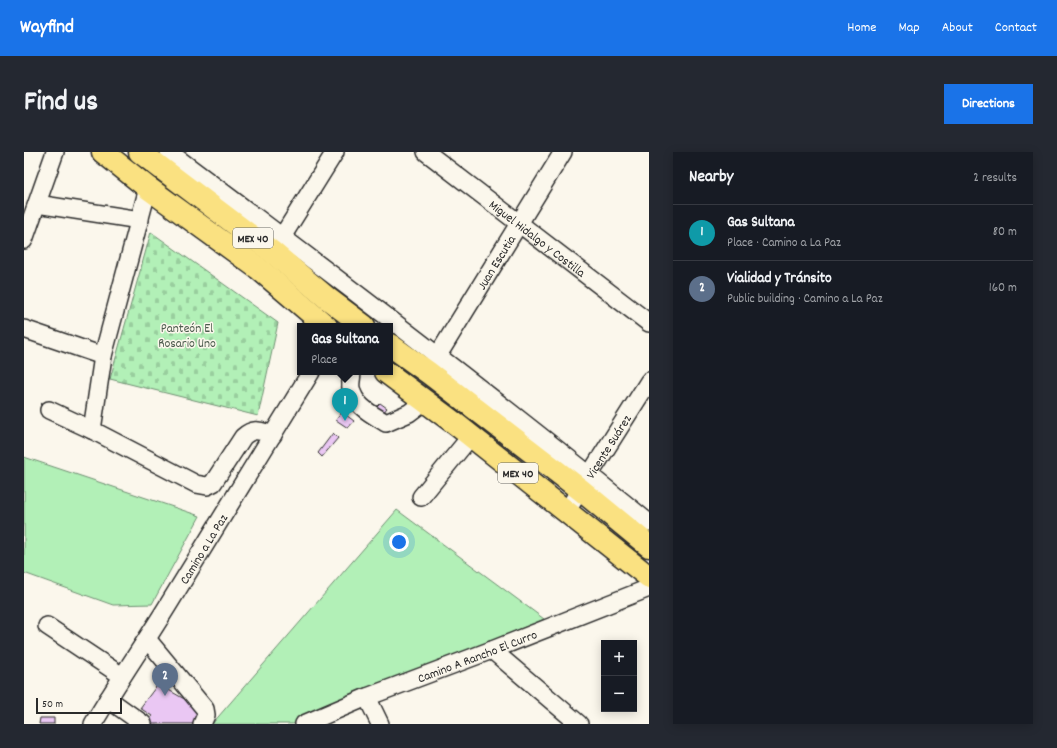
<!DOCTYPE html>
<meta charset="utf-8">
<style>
:root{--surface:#171b24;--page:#242831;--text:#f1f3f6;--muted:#9ea1a6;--line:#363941;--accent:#1a73e8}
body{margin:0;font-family:Dekko,sans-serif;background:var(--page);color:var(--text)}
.controls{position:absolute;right:12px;bottom:12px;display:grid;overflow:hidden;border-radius:0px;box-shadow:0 2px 10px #0003}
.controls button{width:36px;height:36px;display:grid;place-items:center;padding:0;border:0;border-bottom:1px solid var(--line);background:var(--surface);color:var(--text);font:20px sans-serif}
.scale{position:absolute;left:12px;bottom:10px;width:86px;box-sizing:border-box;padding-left:4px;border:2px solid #2b2b2b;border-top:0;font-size:11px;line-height:14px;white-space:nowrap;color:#2b2b2b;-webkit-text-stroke:3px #fbf7ec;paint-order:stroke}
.you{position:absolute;left:375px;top:390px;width:14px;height:14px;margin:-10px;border:3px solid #fff;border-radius:50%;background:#1a73e8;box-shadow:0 0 0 6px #1a73e833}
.badge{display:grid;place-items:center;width:26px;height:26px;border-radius:50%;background:var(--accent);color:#fff;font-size:13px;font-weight:700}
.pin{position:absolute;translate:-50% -33px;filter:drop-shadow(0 1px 2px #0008)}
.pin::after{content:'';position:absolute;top:21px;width:14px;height:12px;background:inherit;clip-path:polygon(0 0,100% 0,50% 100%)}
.popup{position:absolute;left:273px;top:171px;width:96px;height:52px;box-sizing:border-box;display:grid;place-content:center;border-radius:0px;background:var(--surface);filter:drop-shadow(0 1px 3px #0005);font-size:13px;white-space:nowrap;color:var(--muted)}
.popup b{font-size:15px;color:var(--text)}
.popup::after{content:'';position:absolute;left:50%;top:100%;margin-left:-8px;border:8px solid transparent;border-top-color:var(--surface)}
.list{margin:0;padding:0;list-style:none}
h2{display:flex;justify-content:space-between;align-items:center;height:52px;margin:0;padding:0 16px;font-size:17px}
h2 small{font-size:13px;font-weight:400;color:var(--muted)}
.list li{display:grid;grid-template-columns:26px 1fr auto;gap:12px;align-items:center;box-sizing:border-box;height:56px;padding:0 16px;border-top:1px solid var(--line)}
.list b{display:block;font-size:15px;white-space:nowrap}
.list p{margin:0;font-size:13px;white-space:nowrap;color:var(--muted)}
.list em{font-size:13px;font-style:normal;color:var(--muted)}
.map{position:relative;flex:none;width:625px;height:572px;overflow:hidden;border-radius:0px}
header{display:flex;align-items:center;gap:24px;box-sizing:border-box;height:56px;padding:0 20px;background:var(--accent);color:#fff}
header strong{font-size:19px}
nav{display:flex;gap:22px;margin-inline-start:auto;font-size:14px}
.intro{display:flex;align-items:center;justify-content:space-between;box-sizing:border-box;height:96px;padding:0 24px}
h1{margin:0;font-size:28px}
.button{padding:10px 18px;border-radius:0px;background:var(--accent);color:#fff;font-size:14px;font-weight:700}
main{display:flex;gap:24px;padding:0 24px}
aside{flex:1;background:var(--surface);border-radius:0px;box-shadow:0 2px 10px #0003}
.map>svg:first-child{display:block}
</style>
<header>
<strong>Wayfind</strong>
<nav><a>Home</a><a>Map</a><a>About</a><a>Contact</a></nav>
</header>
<div class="intro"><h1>Find us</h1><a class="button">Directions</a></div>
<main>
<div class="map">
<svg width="625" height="572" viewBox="0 0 625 572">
<defs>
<pattern id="cemetery-stones" width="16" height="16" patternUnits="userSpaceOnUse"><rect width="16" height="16" fill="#b2f0b7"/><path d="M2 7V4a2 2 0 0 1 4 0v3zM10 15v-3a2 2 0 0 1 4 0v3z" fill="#99ce9e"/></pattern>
</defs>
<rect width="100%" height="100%" fill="#fbf7ec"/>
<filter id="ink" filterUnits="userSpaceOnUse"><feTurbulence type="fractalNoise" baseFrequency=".025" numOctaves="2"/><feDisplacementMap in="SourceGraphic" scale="8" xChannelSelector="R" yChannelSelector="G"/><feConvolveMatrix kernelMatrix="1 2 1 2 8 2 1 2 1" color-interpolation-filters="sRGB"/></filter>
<g filter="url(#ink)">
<g fill="#b2f0b7" stroke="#6e8e71">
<path d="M0,305l176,59 -48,88 -39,1 -89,-32z"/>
<path d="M373,358l147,109 -251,105h-81z"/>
</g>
<path fill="url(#cemetery-stones)" stroke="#6e8e71" d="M127,80l127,91 -20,93 -148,-37z"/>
<g fill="#eac7f3" stroke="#2b2b2b">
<path d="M356,251l7,5 -4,5 -8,-5z"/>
<path d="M318,260l12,9 -6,7 -12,-8z"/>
<path d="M309,281l5,5 -16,19 -4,-4z"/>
<path d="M134,532l44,25 -9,15h-45l4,-8 -12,-8z"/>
<path d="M16,566h14v6h-15z"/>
</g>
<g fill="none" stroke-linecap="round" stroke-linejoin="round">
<g stroke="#2b2b2b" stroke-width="20">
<g id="minor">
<path d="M145,0c162,121 323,243 480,371"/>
<path id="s1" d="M402,0l223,171"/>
<path d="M13,52l103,16"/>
<path d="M0,88l31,-88"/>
<path d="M251,94l7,-9 53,-85"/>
<path d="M0,177l79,27 45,-168"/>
<path id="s2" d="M408,213l131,-213"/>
<path d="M328,220c0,5 -2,11 -1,16 3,18 21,26 35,35l23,-10 16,-12"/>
<path d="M25,258l43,20 104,54 11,2 6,-3 30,-46c11,-10 17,-6 30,-2"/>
<path d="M68,278l11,-74"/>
<path d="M397,345l50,-61"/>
<path id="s3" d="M542,360l83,-131"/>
<path d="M23,474l75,50"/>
<path d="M123,487l58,70 1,6 -4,9"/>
<path d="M468,498l87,74"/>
<path d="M343,545l13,27"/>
<path d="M84,547l35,25"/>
<path id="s4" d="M69,572c24,-41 52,-81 77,-122l141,-230"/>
<path id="s5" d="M280,572l63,-27 125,-47 157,-62"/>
</g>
</g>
<g stroke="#2b2b2b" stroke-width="25">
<g id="major">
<path d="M79,0l45,36 110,80 68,58"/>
<path d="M116,0l131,99 56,47 37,28"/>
<path d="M366,193l39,28 152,117 68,56"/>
<path d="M362,220l71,53 192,152"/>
</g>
</g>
<use href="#minor" stroke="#fbf7ec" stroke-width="17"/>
<use href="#major" stroke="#fae181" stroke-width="22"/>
</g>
</g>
<g text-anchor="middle" stroke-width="3" stroke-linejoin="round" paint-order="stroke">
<g fill="#fbf7ec" stroke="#696865" stroke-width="1">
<rect x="209" y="76" width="40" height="20" rx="3"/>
<rect x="474" y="311" width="40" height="20" rx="3"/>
</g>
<g font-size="12" font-weight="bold" fill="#2b2b2b">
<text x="229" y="90">MEX 40</text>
<text x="494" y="325">MEX 40</text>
</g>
<g font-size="13" fill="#2b2b2b" stroke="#fbf7ec">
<text dy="5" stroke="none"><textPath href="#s1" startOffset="141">Miguel Hidalgo y Costilla</textPath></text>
<text dy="5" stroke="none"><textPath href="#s2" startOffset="121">Juan Escutia</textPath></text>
<text dy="5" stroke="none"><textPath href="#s3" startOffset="78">Vicente Suárez</textPath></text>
<text dy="5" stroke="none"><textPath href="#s4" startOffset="207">Camino a La Paz</textPath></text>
<text dy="5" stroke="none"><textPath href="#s5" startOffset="186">Camino A Rancho El Curro</textPath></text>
</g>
<g font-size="13" fill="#4d5c4e" stroke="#fbf7ec">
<text x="163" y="180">Panteón El<tspan x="163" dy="15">Rosario Uno</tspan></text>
</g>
</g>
</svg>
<div class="controls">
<button>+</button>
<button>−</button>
</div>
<div class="scale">50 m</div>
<div class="you"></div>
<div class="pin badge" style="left:321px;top:269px;background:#0f9aa8">1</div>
<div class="popup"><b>Gas Sultana</b>Place</div>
<div class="pin badge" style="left:141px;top:544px;background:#5c6f8a">2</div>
</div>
<aside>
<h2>Nearby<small>2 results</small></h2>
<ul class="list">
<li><span class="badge" style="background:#0f9aa8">1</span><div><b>Gas Sultana</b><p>Place · Camino a La Paz</p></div><em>80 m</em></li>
<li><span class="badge" style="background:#5c6f8a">2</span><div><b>Vialidad y Tránsito</b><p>Public building · Camino a La Paz</p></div><em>160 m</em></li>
</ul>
</aside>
</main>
